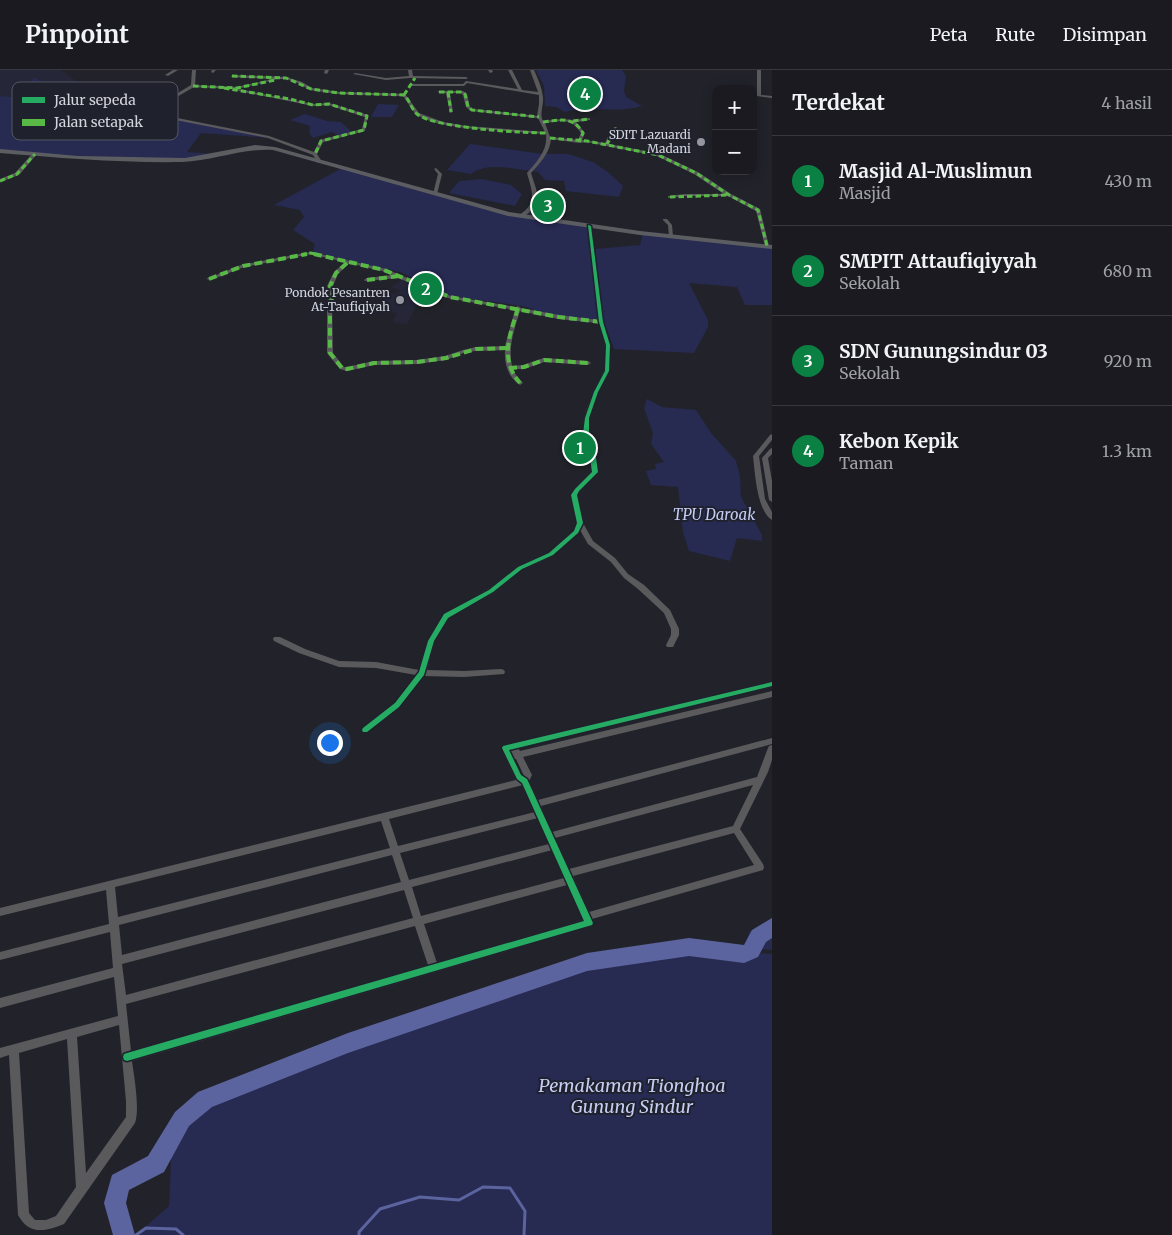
<!DOCTYPE html>
<html lang="id">
<meta charset="utf-8">
<style>
:root{--surface:#1a1a20;--page:#232329;--text:#f1f3f6;--muted:#9fa1a5;--line:#38383e;--accent:#0b8043}
body{margin:0;font-family:Merriweather,serif;background:var(--page);color:var(--text)}
.controls{position:absolute;right:15px;top:15px;display:grid;overflow:hidden;border-radius:10px;box-shadow:0 2px 12px #0003}
.controls button{width:45px;height:45px;display:grid;place-items:center;padding:0;border:0;border-bottom:1px solid var(--line);background:var(--surface);color:var(--text);font:25px sans-serif}
.you{position:absolute;left:329px;top:672px;width:18px;height:18px;margin:-12px;border:4px solid #fff;border-radius:50%;background:#1a73e8;box-shadow:0 0 0 8px #1a73e833}
.badge{display:grid;place-items:center;width:32px;height:32px;border-radius:50%;background:var(--accent);color:#fff;font-size:16px;font-weight:700}
.pin{position:absolute;translate:-50% -50%;border:2px solid #fff;box-shadow:0 1px 5px #0006}
.list{margin:0;padding:0;list-style:none}
h2{display:flex;justify-content:space-between;align-items:center;height:65px;margin:0;padding:0 20px;font-size:21px}
h2 small{font-size:16px;font-weight:400;color:var(--muted)}
.list li{display:grid;grid-template-columns:32px 1fr auto;gap:15px;align-items:center;box-sizing:border-box;height:90px;padding:0 20px;border-top:1px solid var(--line)}
.list b{display:block;font-size:19px;white-space:nowrap}
.list p{margin:0;font-size:16px;white-space:nowrap;color:var(--muted)}
.list em{font-size:16px;font-style:normal;color:var(--muted)}
.map{position:relative;flex:none;width:772px;height:1165px;overflow:hidden}
header{display:flex;align-items:center;gap:30px;box-sizing:border-box;height:70px;padding:0 25px;background:var(--surface);border-bottom:1px solid var(--line)}
header strong{font-size:24px}
nav{display:flex;gap:28px;margin-inline-start:auto;font-size:18px}
main{display:flex}
aside{flex:1;background:var(--surface)}
.map>svg:first-child{display:block}
</style>
<header>
<strong>Pinpoint</strong>
<nav><a>Peta</a><a>Rute</a><a>Disimpan</a></nav>
</header>
<main>
<div class="map">
<svg width="772" height="1165" viewBox="0 0 772 1165">
<rect width="100%" height="100%" fill="#22232a"/>
<g fill="#252739">
<path d="M0,0h61l23,17 76,19 -11,9 -45,-7 -52,-17 -17,-14 -23,20 -12,-1z"/>
<path d="M536,125l32,3 -7,21 -33,-4z"/>
<path d="M403,209l24,10 -9,7v6l-11,22 -14,-2 4,-9 -21,-3 9,-13 16,-6 -10,-4z"/>
</g>
<g fill="#272a51">
<path d="M536,0h86l4,6 -2,15 2,6 16,9c-25,8 -52,-1 -77,6l-9,-5 -11,-1 -1,-20z"/>
<path d="M35,7l17,14 52,17 86,13 80,17 -69,-5 -14,19 42,3c-76,11 -153,1 -229,-4v-55l12,1z"/>
<path d="M378,34l21,1 -7,12h-21z"/>
<path d="M305,44l22,7 14,1 12,11 -15,2 -6,-3 -19,6 -4,-5 1,-7 -20,-6z"/>
<path d="M470,74l73,10h25l25,8 16,11 14,13 -4,11 -53,-6 -2,-10 -19,-1 -7,-8c-20,-2 -50,-11 -67,2l-24,-4z"/>
<path d="M342,98l174,47 76,11 3,23 45,-4 3,-12 129,14v58h-27l-8,-18 -48,-4 19,37v7l-14,26 -80,-4 -9,-25 -33,-3 -50,-15 -71,-10 -51,-24 -87,-20 2,-8 -22,-14 11,-13 -4,-7 -26,-5z"/>
<path d="M481,109l30,6 11,9 -7,12 -66,-13 10,-12z"/>
<path d="M647,329l15,8 34,3 15,23 25,28 4,16 1,20 21,38v6l-25,-3 -7,23 -41,-10 -6,-19 -5,-45 -27,-2 -5,-14 10,-2 -1,-5 9,-2 -13,-18 2,-11 -9,-25z"/>
<path d="M772,857v23l-29,-2 7,-17z"/>
<path d="M726,881l46,3v281h-636l33,-29 3,-68 39,-47 59,-15 203,-76 141,-42z"/>
</g>
<g fill="none" stroke-linecap="round" stroke-linejoin="round">
<g stroke="#5c649f" stroke-width="3">
<path d="M136,1165l10,-7 30,1 7,6"/>
<path d="M359,1165v-3l21,-23 40,-12 39,3 24,-13 27,1 15,23 -1,24"/>
</g>
<path fill="#5c649f" fill-rule="evenodd" d="M772,848v20l-6,4 -8,15 -14,6 -55,-7 -102,15 -239,82 -136,54 -23,19 -25,46 -35,18 -3,13 9,32h-22l-9,-32 8,-28 36,-19 27,-44 23,-20 150,-59 239,-80 102,-15 55,7 8,-15z"/>
<g fill="#5a5a5d" fill-rule="evenodd">
<path d="M173,0h5l-10,6 -3,-1z"/>
<path d="M192,0h4l-1,15 42,2 36,-8 -42,-2 1,-2 54,2 16,5 10,6 27,4 66,2 14,19 24,9 23,4 79,6 -7,-14 -67,-7 -5,-4 -3,-12 -2,-2h-11l3,19 -3,1 -4,-20 -9,-1 2,-1h24l4,3 3,13 3,2 64,7 2,-12v-9l-72,-12 -3,3h-52l-2,-1 2,-1h51l3,-3 52,8 -10,-19h4l10,20 16,2 -8,-22h4c4,9 8,18 9,27 1,8 -4,17 0,24l18,-2 12,1 17,-2v2l-14,2 9,11 -3,7 23,3 4,-9 6,-7h2l-8,17 51,10 38,18 33,22 29,15 9,37 -2,1 -2,-1 -9,-35 -28,-15h-43l-17,2v-2l17,-2h39l-30,-20 -37,-18 -70,-14 -8,1 -28,-4c-1,14 -11,24 -20,34 2,7 5,14 6,20 1,11 -7,23 -18,24v-2c19,-12 13,-24 8,-42 10,-12 21,-22 19,-39l-80,-6 -25,-4 -11,-3 -14,-6 -13,-19 -64,-2 -29,-4 -10,-6 -14,-5h-8l-41,10 -43,-2 -19,11 -15,15 2,2 107,21 45,16 6,-12 42,-11 3,-12 -36,-12 -16,1 -74,-15 -1,-2 75,15 16,-1 39,12 -3,16 -42,11 -6,12 5,8 -2,1h-2l-5,-8 -45,-17 -108,-21 -4,-4 15,-15 -39,-2 -33,-5 2,-1 31,4 41,2 18,-11zM561,51c10,0 15,4 20,12l-3,7 -28,-3 -5,-14z"/>
<path d="M212,0h4l-3,3 -2,-1z"/>
<path d="M325,0h4l-2,4 -3,-1z"/>
<path d="M408,0h4l1,6 53,1 2,1 -2,1 -56,-1 -24,2 -33,-6 2,-1 31,5 23,-2z"/>
<path d="M488,0h4l1,2 -3,1z"/>
<path d="M757,0h4v25l11,1v2l-15,-2z"/>
<path d="M33,83l4,1 -18,21 -19,7v-3l15,-6z"/>
<path d="M436,98l6,6 -5,20 -2,1 -2,-1 5,-20 -4,-5z"/>
<path d="M663,149h4l5,6 1,12 -4,-1 -1,-11 -5,-5z"/>
<path d="M587,155l4,1 13,96 7,23 -1,26 -11,21 -9,26 -1,16 7,24 2,14 -21,23 6,28 10,18 22,17 13,16 16,11 26,25 9,19v6l-6,12h-6l-1,-2 5,-10v-6l-7,-16 -26,-24 -14,-11 -13,-16 -23,-18 -8,-14 -2,4 -25,22 -31,14 -28,23 -45,25 -14,23 -8,29 37,1 37,-2 3,1 1,2 -1,2 -40,3 -40,-1 -24,31 -32,25h-6l-1,-2 1,-2 32,-25 22,-28 -40,-7 -37,-1 -40,-14 -25,-12 -1,-2 1,-2h6l25,12 34,12 37,1 43,8 8,-29 16,-27 45,-25 30,-23 31,-14 24,-21 4,-8 -6,-28 4,-6 17,-17c-3,-18 -11,-36 -8,-53 3,-17 13,-31 19,-47 7,-15 0,-34 -4,-49l-40,-4 -39,-8c-6,19 -12,36 -8,55l11,-1 21,-7 44,3 3,2 -3,2 -44,-3 -20,7h-11l3,6 7,8 -3,2c-12,-8 -16,-21 -15,-35l-29,1 -10,1 -20,8 -29,4 -43,1 -27,6 -7,-2 -13,-16v-47l3,-13 -3,-7 7,-14 11,-10 -34,-8 -67,13 -33,13 -5,-1 35,-14 70,-13 75,17 65,27 65,11 2,-1 3,2 38,7 39,5zM349,193l33,8 11,4 -26,3 -3,2 1,1 33,-3 50,20 67,12 -10,36 -29,1 -13,3 -18,6 -28,4 -43,1 -27,6h-3l-11,-14 -1,-47 4,-13 -3,-7 5,-12z"/>
<path d="M772,364v6l-13,16 6,43 7,13v8c-15,-9 -17,-47 -19,-64l17,-21z"/>
<path d="M772,378v6l-4,4 4,23v21l-3,-2 -7,-42 8,-9z"/>
<path d="M772,611v6l-254,61 2,3 252,-60v6l-249,60 9,18 -3,6 9,19 234,-62v6l-231,62 11,26 205,-55 11,-29 1,-2 3,-1v15l-4,12 -28,57 23,35 1,3 -1,3 -171,49 2,4 -2,3 -3,1 -457,134c2,15 8,48 3,62l-71,101c-20,8 -35,11 -46,-9l-9,-160 -9,3v-10l118,-32 -4,-39 -114,31v-10l113,-30 -3,-36 -110,28v-8l109,-28 -3,-34 -106,26v-8l516,-128 -15,-32 1,-2zM514,689h2l8,17 -2,-1zM523,715l12,27 -137,34 -9,-27zM753,715l-20,41 -164,43 -14,-31zM538,748l11,26 -140,36 -9,-27zM381,751l9,27 -272,69 -3,-30zM734,763l20,32 -165,47 -16,-36zM552,780l12,28 -143,38 -9,-29zM392,785l9,27 -279,73 -3,-30zM567,815l16,35 -146,43 -13,-39zM404,820l9,28 -287,77 -4,-31zM415,856l13,39 -297,86 -5,-47zM119,955l7,76v16l-40,56 -9,-136zM67,969l9,148 -20,29 -10,4h-11l-6,-7 -10,-160z"/>
</g>
<path fill="#5c5d61" fill-rule="evenodd" d="M255,75l20,2 234,65 131,19 132,14v4l-132,-14 -132,-19 -235,-66c-31,-2 -60,11 -91,12 -61,1 -121,-4 -182,-9v-4l78,7 107,2z"/>
<g stroke="#58b947" stroke-width="3" stroke-dasharray="5.5 3" stroke-linecap="butt">
<path d="M232,6l54,2 25,11 28,4 65,2c6,5 7,14 13,19 16,14 106,19 130,19"/>
<path d="M193,16l44,2 38,-8"/>
<path d="M224,18l66,11 23,6 16,-1 38,12 -3,14 -43,11 -6,13"/>
<path d="M439,22h23l3,2 3,13 4,3 67,7"/>
<path d="M448,22l3,20"/>
<path d="M404,25l11,-17"/>
<path d="M573,51l16,-2"/>
<path d="M543,52c17,-2 30,-6 40,11l-4,9"/>
<path d="M550,68l37,3 71,14 38,18 33,22 29,15 9,36"/>
<path d="M607,74l9,-16"/>
<path d="M0,111l17,-7 18,-20"/>
<path d="M670,127l59,-2"/>
<path d="M301,185l10,-2 8,2"/>
</g>
<g stroke="#58b947" stroke-width="4" stroke-dasharray="8 4" stroke-linecap="butt">
<path d="M314,184l70,16 66,27 109,20 42,5"/>
<path d="M347,193l-11,10 -6,13 3,7 -3,13v47l12,15 5,1 27,-6 43,-1 29,-4 30,-9 31,-1"/>
<path d="M209,209l34,-13 64,-12"/>
<path d="M367,210l32,-4"/>
<path d="M518,238c-8,27 -19,51 2,75"/>
<path d="M509,298l15,-1 20,-7 44,3"/>
</g>
<g stroke="#1f212d" stroke-width="3">
<g id="cycleway">
<path d="M588,155l3,1 12,96 7,23 -1,26 -11,21 -9,26v16l7,24 2,14 -19,19 -2,4 6,28 -5,10 -25,22 -31,14 -29,23 -45,26 -14,23 -10,34 -25,32 -32,25h-4l-1,-2 1,-2 32,-25 24,-31 9,-31 16,-27 45,-24 29,-23 31,-14 25,-22 3,-8 -6,-28 4,-6 17,-17 -2,-14 -7,-24 2,-16 9,-26 11,-21 1,-26 -7,-23z"/>
<path d="M772,612v4l-263,64 12,25 6,4 1,2 65,142 -1,2 -465,136 -3,-1 -1,-3 1,-3 3,-1 457,-132 -62,-138 -5,-4 -15,-31 1,-2z"/>
</g>
</g>
<use href="#cycleway" fill="#26ab63" fill-rule="evenodd"/>
</g>
<g fill="#95979e" stroke="#1f212d" stroke-width="2">
<circle cx="701" cy="72" r="5"/>
<circle cx="400" cy="230" r="5"/>
</g>
<g text-anchor="middle" stroke-width="4" stroke-linejoin="round" paint-order="stroke">
<g font-size="12" fill="#d3d5dd" stroke="#1f212d" text-anchor="end">
<text x="691" y="69">SDIT Lazuardi<tspan x="691" dy="14">Madani</tspan></text>
<text x="390" y="227">Pondok Pesantren<tspan x="390" dy="14">At-Taufiqiyah</tspan></text>
</g>
<g font-size="15" font-style="italic" fill="#c6ccf2" stroke="#1f212d">
<text x="714" y="450">TPU Daroak</text>
</g>
<g font-size="18" font-style="italic" fill="#c6ccf2" stroke="#1f212d">
<text x="632" y="1022">Pemakaman Tionghoa<tspan x="632" dy="21">Gunung Sindur</tspan></text>
</g>
</g>
<rect x="12" y="12" width="166" height="58" rx="8" fill="#1f212d" stroke="#555762" stroke-width="1"/>
<rect x="22" y="27" width="23" height="6" fill="#26ab63"/>
<rect x="22" y="49" width="23" height="7" fill="#58b947"/>
<g font-size="14" fill="#d3d5dd">
<text x="54" y="35">Jalur sepeda</text>
<text x="54" y="57">Jalan setapak</text>
</g>
</svg>
<div class="controls">
<button>+</button>
<button>−</button>
</div>
<div class="you"></div>
<div class="pin badge" style="left:580px;top:378px">1</div>
<div class="pin badge" style="left:426px;top:219px">2</div>
<div class="pin badge" style="left:548px;top:136px">3</div>
<div class="pin badge" style="left:585px;top:24px">4</div>
</div>
<aside>
<h2>Terdekat<small>4 hasil</small></h2>
<ul class="list">
<li><span class="badge">1</span><div><b>Masjid Al-Muslimun</b><p>Masjid</p></div><em>430 m</em></li>
<li><span class="badge">2</span><div><b>SMPIT Attaufiqiyyah</b><p>Sekolah</p></div><em>680 m</em></li>
<li><span class="badge">3</span><div><b>SDN Gunungsindur 03</b><p>Sekolah</p></div><em>920 m</em></li>
<li><span class="badge">4</span><div><b>Kebon Kepik</b><p>Taman</p></div><em>1.3 km</em></li>
</ul>
</aside>
</main>
